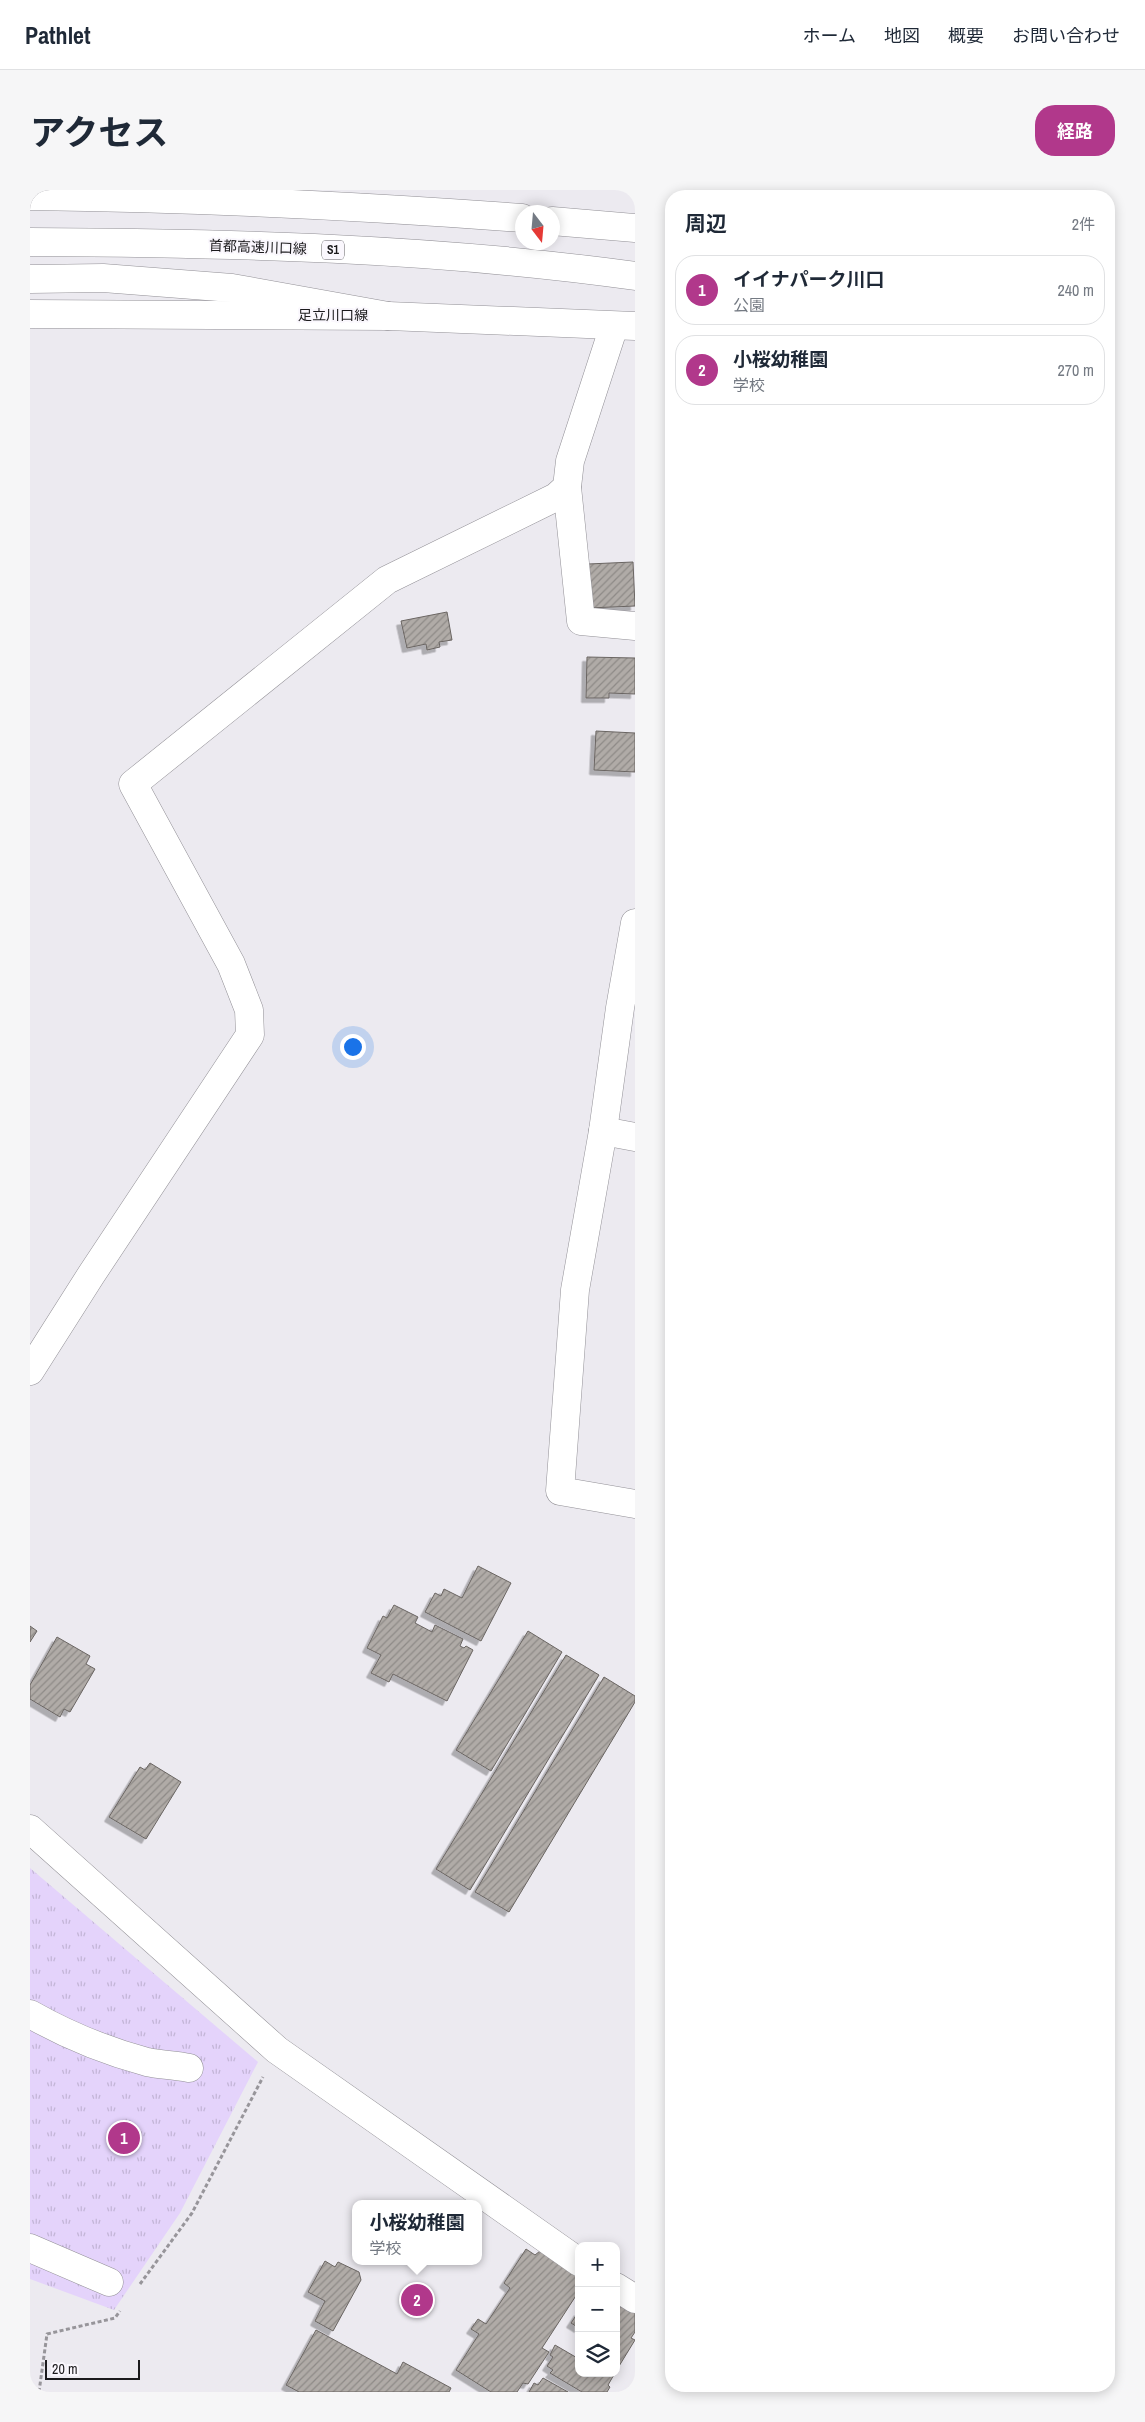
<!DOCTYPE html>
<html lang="ja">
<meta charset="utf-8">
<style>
:root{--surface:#fff;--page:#f6f6f7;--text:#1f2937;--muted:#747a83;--line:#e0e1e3;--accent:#b1388b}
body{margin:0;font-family:"Archivo Narrow","Noto Sans JP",sans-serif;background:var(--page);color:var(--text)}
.controls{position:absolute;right:15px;bottom:15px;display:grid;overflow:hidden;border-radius:10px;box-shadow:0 2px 12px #0003}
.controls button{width:45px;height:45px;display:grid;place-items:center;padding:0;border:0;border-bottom:1px solid var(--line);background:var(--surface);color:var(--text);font:25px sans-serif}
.compass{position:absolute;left:485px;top:15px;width:45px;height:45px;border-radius:50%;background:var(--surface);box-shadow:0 2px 12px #0003;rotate:164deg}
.scale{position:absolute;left:15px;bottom:12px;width:95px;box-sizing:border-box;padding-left:5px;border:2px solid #1b1a1c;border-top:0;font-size:14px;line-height:18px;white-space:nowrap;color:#1b1a1c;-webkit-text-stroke:4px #faf7fd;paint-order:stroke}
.you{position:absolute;left:322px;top:856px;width:18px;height:18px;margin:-12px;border:4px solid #fff;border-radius:50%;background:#1a73e8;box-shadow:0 0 0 8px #1a73e833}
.badge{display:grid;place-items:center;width:32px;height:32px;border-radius:50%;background:var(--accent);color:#fff;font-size:16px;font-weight:700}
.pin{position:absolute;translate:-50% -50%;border:2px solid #fff;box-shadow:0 1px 5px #0006}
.popup{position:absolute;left:322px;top:2010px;width:130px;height:65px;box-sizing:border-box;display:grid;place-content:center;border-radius:10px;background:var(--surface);filter:drop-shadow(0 1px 4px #0005);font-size:16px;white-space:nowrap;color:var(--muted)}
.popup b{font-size:19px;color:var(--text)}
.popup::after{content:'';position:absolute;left:50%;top:100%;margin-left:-10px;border:10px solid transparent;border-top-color:var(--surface)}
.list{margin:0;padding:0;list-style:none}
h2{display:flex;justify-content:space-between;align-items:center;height:65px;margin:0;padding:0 20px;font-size:21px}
h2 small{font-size:16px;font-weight:400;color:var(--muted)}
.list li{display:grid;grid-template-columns:32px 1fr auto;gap:15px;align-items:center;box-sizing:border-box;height:70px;margin:0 10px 10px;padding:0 10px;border:1px solid var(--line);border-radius:20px}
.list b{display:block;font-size:19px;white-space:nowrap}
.list p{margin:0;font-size:16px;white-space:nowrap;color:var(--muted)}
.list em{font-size:16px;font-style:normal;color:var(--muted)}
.icon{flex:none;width:28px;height:28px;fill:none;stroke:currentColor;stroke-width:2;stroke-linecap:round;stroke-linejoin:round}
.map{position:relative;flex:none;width:605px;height:2202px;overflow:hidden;border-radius:20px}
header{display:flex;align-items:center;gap:30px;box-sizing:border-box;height:70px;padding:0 25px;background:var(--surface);border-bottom:1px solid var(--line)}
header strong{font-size:24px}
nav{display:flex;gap:28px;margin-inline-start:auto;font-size:18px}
.intro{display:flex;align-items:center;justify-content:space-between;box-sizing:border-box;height:120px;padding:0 30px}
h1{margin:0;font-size:35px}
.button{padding:12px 22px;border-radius:20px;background:var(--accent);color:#fff;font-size:18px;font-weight:700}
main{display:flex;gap:30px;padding:0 30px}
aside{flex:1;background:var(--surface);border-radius:20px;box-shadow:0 2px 12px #0003}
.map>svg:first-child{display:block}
</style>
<header>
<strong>Pathlet</strong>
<nav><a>ホーム</a><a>地図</a><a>概要</a><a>お問い合わせ</a></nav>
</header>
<div class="intro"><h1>アクセス</h1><a class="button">経路</a></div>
<main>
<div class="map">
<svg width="605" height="2202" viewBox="0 0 605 2202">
<defs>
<pattern id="grass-tufts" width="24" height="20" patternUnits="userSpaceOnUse" patternTransform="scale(1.25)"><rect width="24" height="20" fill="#e4d3fb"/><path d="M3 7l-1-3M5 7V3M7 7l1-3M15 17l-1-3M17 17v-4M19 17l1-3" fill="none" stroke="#c3b5d7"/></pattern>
<pattern id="building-hatch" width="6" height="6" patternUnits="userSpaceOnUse" patternTransform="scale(1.25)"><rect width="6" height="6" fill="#b0aba7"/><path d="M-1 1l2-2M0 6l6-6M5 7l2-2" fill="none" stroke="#8e8a87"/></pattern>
<filter id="shadow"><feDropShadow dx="-4.5" dy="4.5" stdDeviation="0" flood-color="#0004"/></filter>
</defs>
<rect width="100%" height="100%" fill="#eceaf0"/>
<path fill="url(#grass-tufts)" d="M0,1678l228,194 -78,151 -66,97 -84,-31z"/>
<g fill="url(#building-hatch)" stroke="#6a6562" filter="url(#shadow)">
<path d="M603,372l2,44 -46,2 -1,-44z"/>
<path d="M417,422l5,28 -13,2 1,5 -13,3 -1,-6 -19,4 -6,-27z"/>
<path d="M557,467l48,1v36l-26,-1v5h-23z"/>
<path d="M566,541l39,2v39l-41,-2z"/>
<path d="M448,1376l33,17 -30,58 -56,-29 10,-19 6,3 3,-7 18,9z"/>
<path d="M364,1415l24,12 -3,6 17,9 3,-7 28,14 -3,7 4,2 2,-2 7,4 -26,51 -54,-27 -4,8 -18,-9 10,-18 -14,-7 16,-32 4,2z"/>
<path d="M0,1436l7,5 -7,11z"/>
<path d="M498,1441l34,21 -71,119 -35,-21z"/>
<path d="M27,1447l33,19 -4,8 9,5 -25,43 -6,-3 -4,8 -30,-18v-14z"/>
<path d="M536,1465l33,20 -129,215 -34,-21z"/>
<path d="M574,1487l31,19v6l-126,210 -34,-20z"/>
<path d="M120,1573l31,19 -35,57 -37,-22 31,-50 5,3z"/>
<path d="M496,2059l9,6 5,-4 39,25v15l-37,57 7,4 -21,32 -5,-1 -6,9h-26l-35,-22 23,-36 -8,-5 7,-10 8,5 24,-36 -6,-5z"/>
<path d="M295,2071l10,6 3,-5 21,10 2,8 -28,51 -18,-10 10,-20 -17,-9z"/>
<path d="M586,2110l19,12v20l-4,6 4,2 -19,31z"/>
<path d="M549,2121v17l-8,-5z"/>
<path d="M286,2140l81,44 6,-12 48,26 -2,4h-150l-13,-7z"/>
<path d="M525,2155l24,14v14h36l-7,12 2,2 -3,5h-25l-32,-19 3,-3 -6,-4 6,-9 -3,-2z"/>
<path d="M513,2188l25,14h-39l5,-9 4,2z"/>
</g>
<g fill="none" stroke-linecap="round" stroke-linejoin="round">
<g stroke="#929096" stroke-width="29">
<g id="minor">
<path d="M537,297l14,134 54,5"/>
<path d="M605,733l-15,85 -17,123 -28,159 -15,201 75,13"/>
<path d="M573,941l32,6"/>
<path d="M0,1181l61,-96 159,-240 -1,-25 -18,-46 -98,-180 254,-204 169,-83 11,-10 3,-26 44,-135"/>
<path d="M0,1639l247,221 302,212"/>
<path d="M0,1824c37,21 76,37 117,48 13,3 28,3 42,6"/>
<path d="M0,2058l79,34"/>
<path d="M586,2097l19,12"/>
</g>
</g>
<g stroke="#929096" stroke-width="29">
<path id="major" d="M0,124l358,2 247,10"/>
</g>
<g stroke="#929096" stroke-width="29">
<g id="highway">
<path d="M0,6c164,2 329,10 492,22"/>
<path d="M522,31l83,7"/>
<path d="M0,52c202,1 405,6 605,34"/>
<path d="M0,89l73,-1 129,10 156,28"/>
</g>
</g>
<g stroke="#97959a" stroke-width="3" stroke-dasharray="4 2.5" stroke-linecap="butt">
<path d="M110,2094l52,-71 71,-136"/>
<path d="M9,2202l8,-58 68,-16 5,-7"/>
</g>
<use href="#minor" stroke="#fff" stroke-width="28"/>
<use href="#major" stroke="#fff" stroke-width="28"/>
<use href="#highway" stroke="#fff" stroke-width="28"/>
</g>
<g text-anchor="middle" stroke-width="4" stroke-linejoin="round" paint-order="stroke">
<rect fill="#faf7fd" stroke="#5e5c60" stroke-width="1" x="292" y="50.5" width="22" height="19" rx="4"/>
<g font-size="12" font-weight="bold" fill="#1b1a1c">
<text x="303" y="64">S1</text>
</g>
<g font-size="14" fill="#1b1a1c" stroke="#faf7fd">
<text transform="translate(228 57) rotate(2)" y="5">首都高速川口線</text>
<text x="303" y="130">足立川口線</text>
</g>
</g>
</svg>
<div class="controls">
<button>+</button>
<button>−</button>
<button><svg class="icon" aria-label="layers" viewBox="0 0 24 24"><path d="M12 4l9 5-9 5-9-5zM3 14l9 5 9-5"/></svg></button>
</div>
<svg class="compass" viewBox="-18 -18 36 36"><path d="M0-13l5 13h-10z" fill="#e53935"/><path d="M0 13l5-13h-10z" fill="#747a83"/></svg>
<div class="scale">20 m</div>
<div class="you"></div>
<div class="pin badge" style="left:94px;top:1948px">1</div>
<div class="pin badge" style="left:387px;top:2110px">2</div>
<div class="popup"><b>小桜幼稚園</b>学校</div>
</div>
<aside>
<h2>周辺<small>2件</small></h2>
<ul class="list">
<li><span class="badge">1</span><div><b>イイナパーク川口</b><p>公園</p></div><em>240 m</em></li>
<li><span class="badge">2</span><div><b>小桜幼稚園</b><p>学校</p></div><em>270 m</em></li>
</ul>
</aside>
</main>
